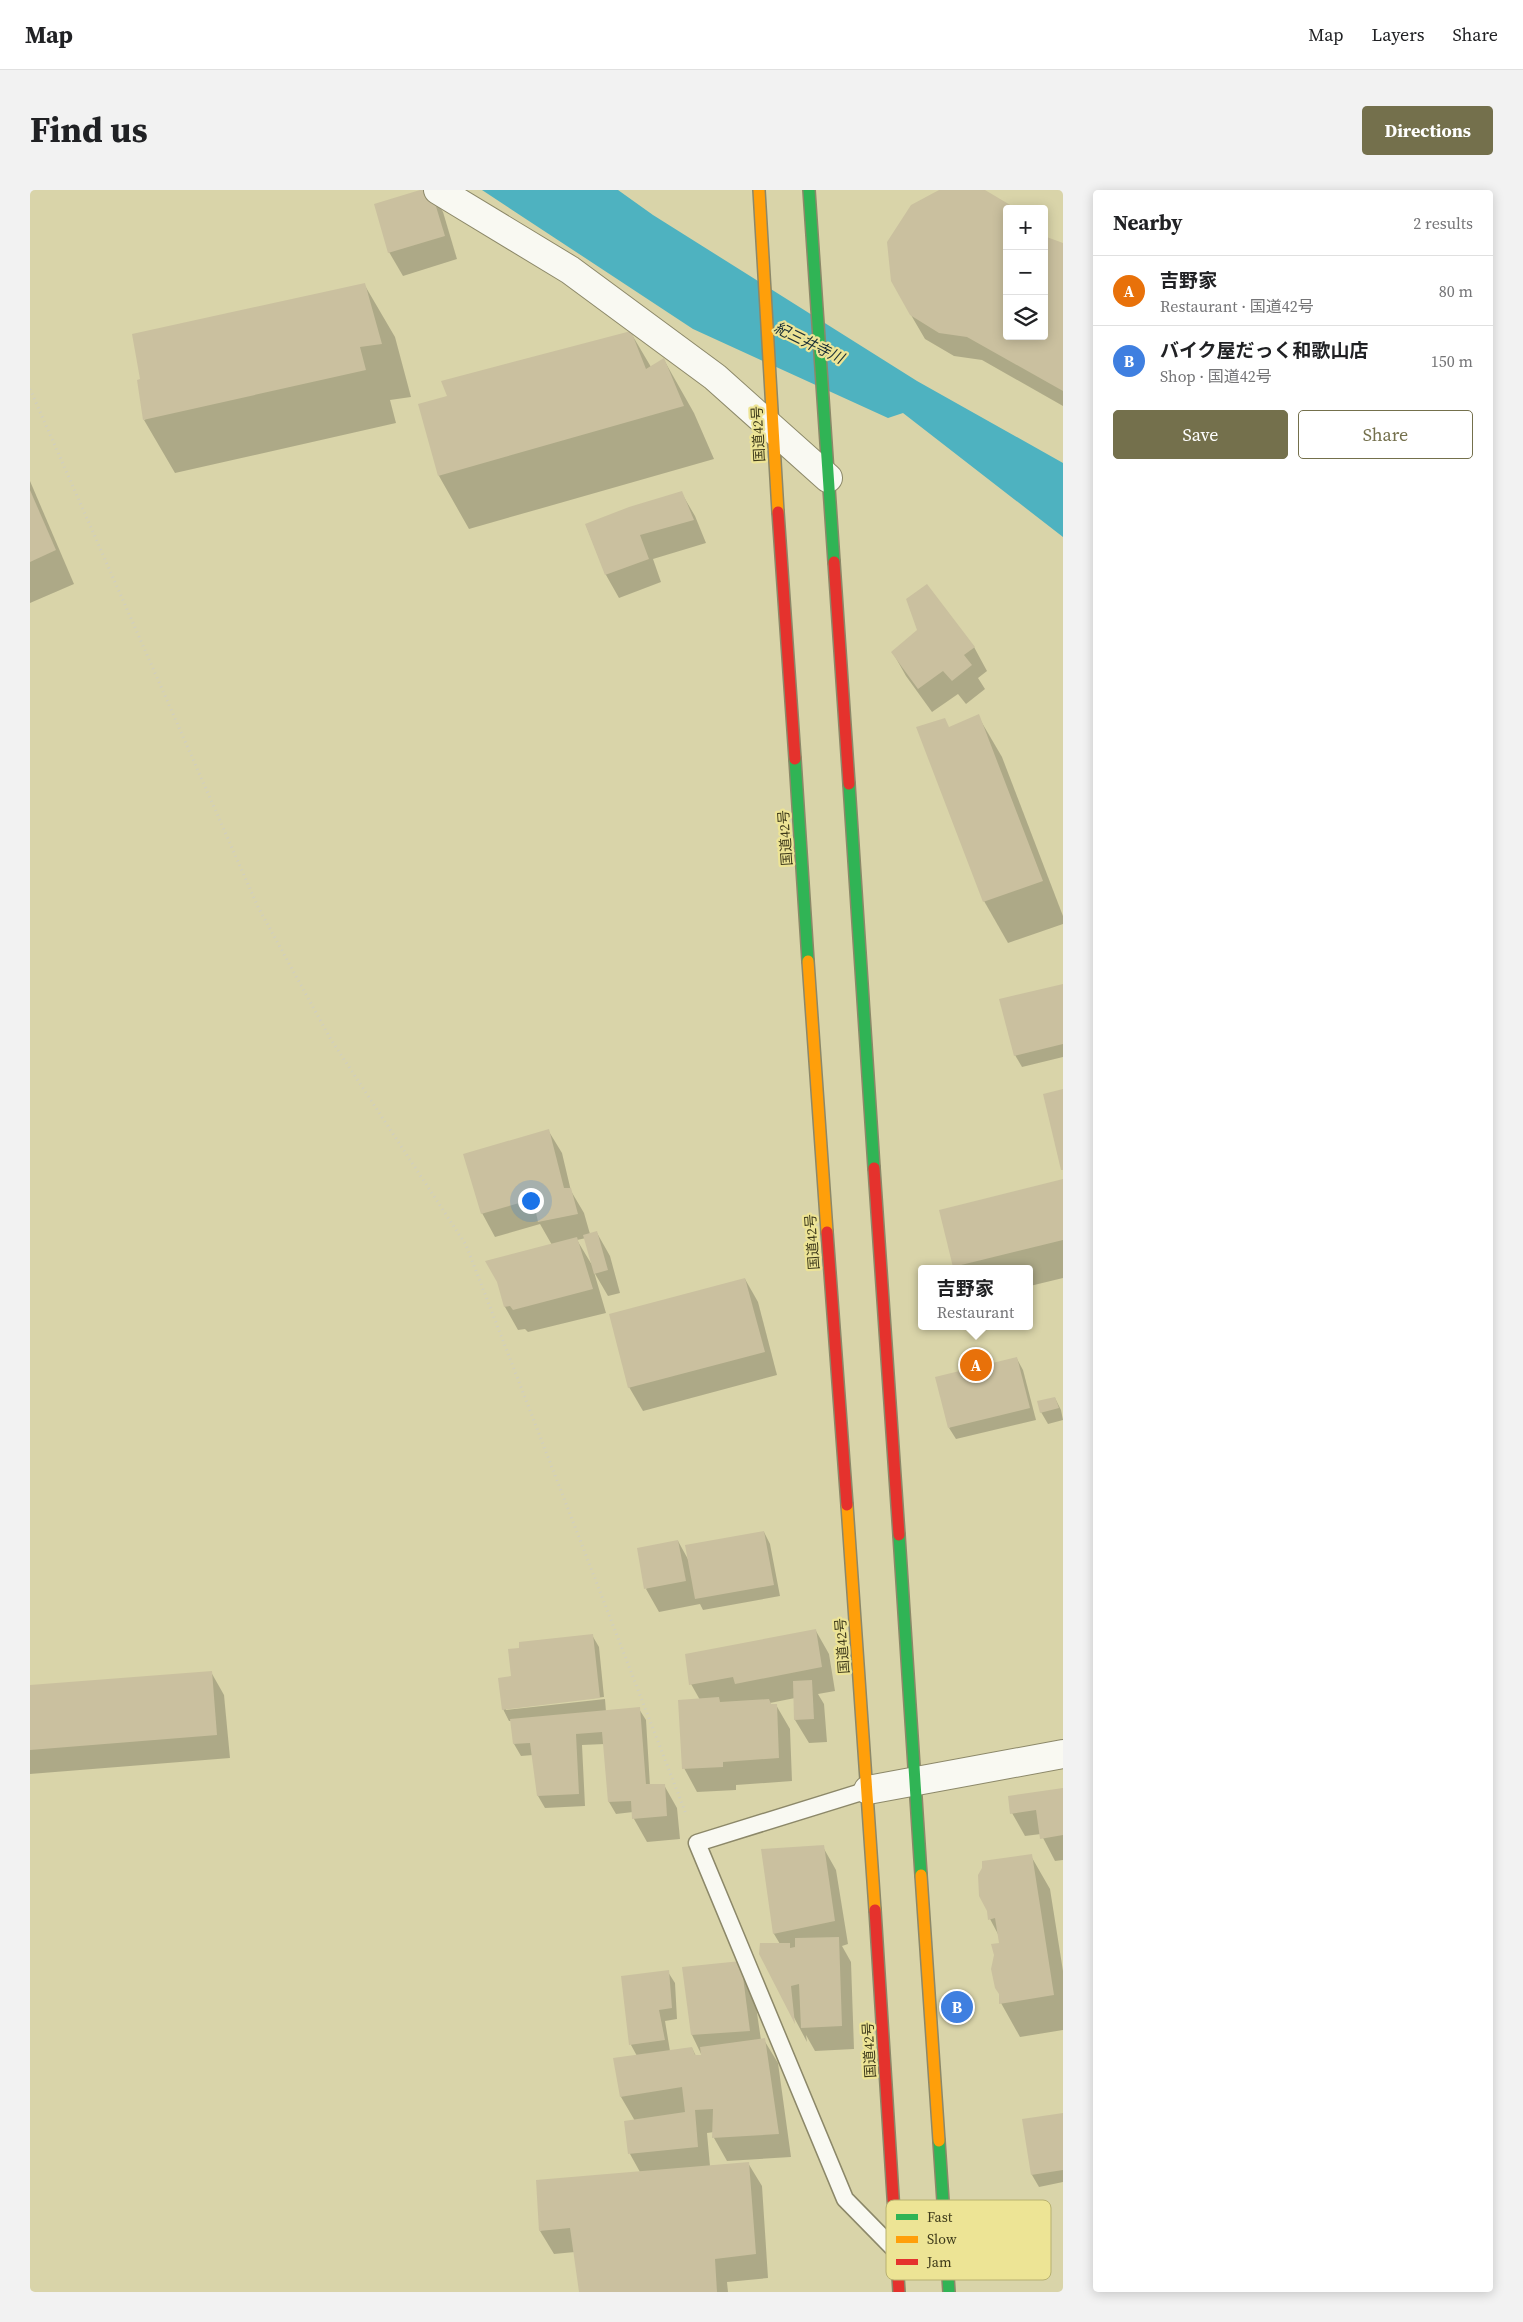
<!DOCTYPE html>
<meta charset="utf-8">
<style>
:root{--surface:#fff;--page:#f2f2f2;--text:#202124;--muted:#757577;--line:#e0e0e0;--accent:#74704c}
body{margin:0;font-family:"Source Serif 4","Noto Sans JP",serif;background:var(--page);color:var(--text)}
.controls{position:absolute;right:15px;top:15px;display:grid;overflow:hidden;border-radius:5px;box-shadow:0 2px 12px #0003}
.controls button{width:45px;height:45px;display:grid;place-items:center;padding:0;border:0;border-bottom:1px solid var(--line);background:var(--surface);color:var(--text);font:25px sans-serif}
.you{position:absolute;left:500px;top:1010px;width:18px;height:18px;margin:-12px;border:4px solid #fff;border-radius:50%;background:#1a73e8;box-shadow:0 0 0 8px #1a73e833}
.badge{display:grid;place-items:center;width:32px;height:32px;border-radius:50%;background:var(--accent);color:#fff;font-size:16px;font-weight:700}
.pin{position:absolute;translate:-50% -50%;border:2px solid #fff;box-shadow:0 1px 5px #0006}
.popup{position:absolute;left:888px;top:1075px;width:115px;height:65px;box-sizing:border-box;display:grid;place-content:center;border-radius:5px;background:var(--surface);filter:drop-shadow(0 1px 4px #0005);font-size:16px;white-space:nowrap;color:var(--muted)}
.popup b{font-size:19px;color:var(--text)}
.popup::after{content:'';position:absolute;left:50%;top:100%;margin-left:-10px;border:10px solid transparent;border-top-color:var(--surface)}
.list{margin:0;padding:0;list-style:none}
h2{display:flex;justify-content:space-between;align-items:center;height:65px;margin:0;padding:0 20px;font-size:21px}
h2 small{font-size:16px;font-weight:400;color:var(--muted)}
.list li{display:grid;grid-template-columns:32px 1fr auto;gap:15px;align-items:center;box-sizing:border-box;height:70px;padding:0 20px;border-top:1px solid var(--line)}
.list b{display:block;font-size:19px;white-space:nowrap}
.list p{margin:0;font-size:16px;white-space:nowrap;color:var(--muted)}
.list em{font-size:16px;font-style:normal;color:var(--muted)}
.actions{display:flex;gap:10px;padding:15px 20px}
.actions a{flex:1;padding:11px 0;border:1px solid var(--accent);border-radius:5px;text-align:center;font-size:18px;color:var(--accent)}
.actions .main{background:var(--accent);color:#fff}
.icon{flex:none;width:28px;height:28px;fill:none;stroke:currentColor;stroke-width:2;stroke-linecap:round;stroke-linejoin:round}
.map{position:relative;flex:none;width:1033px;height:2102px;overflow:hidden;border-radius:5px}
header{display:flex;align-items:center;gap:30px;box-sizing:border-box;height:70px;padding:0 25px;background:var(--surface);border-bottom:1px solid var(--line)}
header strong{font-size:24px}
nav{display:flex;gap:28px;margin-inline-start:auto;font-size:18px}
.intro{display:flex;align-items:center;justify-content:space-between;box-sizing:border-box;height:120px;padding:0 30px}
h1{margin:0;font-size:35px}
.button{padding:12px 22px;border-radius:5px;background:var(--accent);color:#fff;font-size:18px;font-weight:700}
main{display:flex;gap:30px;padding:0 30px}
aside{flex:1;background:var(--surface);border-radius:5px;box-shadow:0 2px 12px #0003}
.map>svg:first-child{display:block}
</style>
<header>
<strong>Map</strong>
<nav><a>Map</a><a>Layers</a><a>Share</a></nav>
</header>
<div class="intro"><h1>Find us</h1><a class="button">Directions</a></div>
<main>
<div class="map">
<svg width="1033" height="2102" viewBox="0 0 1033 2102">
<rect width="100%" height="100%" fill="#d9d4a9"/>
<path fill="#4eb2c0" d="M452,0h136l35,25 264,166 146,82v74l-160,-124 -15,5 -195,-89z"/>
<g fill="#0003" fill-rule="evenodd">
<path d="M400,0l13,22 14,47 -54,17 -14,-24z"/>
<path d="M912,0h40l25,19v127h37v-99l19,7v162l-81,-46 -28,-4 -29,-17 -14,-24z"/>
<path d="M334,94l31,53 16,60 -21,3 6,23 -221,50 -31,-53z"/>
<path d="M601,143l20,34 13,-7 30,53 20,46 -245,70 -30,-53 9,-79z"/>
<path d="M0,291l44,103 -44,19z"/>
<path d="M651,302l14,24 11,27 -53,16 8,23 -42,16 -13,-23 -20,-50z"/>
<path d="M944,457l13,24 -9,7 7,11 -19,15 -8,-10 -26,18 -26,-36 -13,-23z"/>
<path d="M948,526l24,41 61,159v8l-55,19 -24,-42 -35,-173z"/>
<path d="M1033,795v72l-41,10 -7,-12 -14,-55z"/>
<path d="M518,940l14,23 9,38 13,22 6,21 7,-1 13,23 10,37 -12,3 -14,-24 12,41 -78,19 -3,-3 -7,1 -13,-23 -7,-26 54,-36 -12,-21 -45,13 -13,-24zM556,1048l6,27 -15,-25z"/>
<path d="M1033,990v98l-33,8v-17h-74l-16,-58z"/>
<path d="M715,1089l13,23 19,73 -134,36 -14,-24z"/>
<path d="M987,1169l6,11 13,50 -80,19 -7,-11z"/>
<path d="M1025,1208l6,12 2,10 -15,4 -7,-12z"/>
<path d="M734,1342l6,12 10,52 -77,14 -3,-6 -41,8 -13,-23 32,-48 11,20z"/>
<path d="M786,1441l13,23 6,37 -17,3 6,10 3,38 -18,1 -14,-23v-22l-25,5 2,2h4l14,24 2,52 -56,4v5l-39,2 -13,-24 16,-68 -9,-16z"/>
<path d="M562,1445l7,12 5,50 -98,11v2l99,-11 1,13 33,-3 7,11 4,66 14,-1 13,23 3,31 -33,3 -13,-23 -1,-7 -17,2 -7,-12 -4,-58 -23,1 3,61 -40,2 -7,-12 -5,-41 -12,1 -7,-12 -2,-23h-3l-6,-12 9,-32z"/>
<path d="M181,1482l13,23 6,63 -200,16v-88z"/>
<path d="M1033,1600v70l-8,1 -14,-27 -16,2 -13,-23 -3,-16z"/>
<path d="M793,1657l13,23 12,74 -6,2 9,16 3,87 -39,2 -9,-16 1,7 -47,-89 20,-9 -6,-10 -11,-84z"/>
<path d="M1001,1666l19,33 13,82v59l-43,7 -19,-34v-59l-2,-8 -9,-17z"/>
<path d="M710,1773l13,23 8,54h3l14,23 13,94 -64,4 -13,-23v-6l-7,1 3,33 38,-3 14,23 6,92 -41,4 1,10h-147l-6,-40 -21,2 -14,-23 100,-59 -10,-18 5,-33 -14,-24 16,-41 -6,-11 37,-73 7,11 2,36 -12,2 5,30 22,-3 4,8h6l-10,-21 -8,-66z"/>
<path d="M1033,1924v68l-24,5 -7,-12 -8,-55z"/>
</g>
<g fill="#cac09f">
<path d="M390,0h11l14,46 -57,17 -14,-49z"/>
<path d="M909,0h46l32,19h-10v127h37v-100l19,7v148l-96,-54 -28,-4 -29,-18 -19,-34 -4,-39 24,-37z"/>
<path d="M335,93l17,61 -22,3 6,23 -223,50 -6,-40 3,-1 -8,-45z"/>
<path d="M601,141l15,38 18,-11 20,48 -246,70 -20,-72 29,-8 -6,-15z"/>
<path d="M0,300l26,60 -26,12z"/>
<path d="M652,301l12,29 -54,15 9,24 -44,16 -20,-51 44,-17z"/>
<path d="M897,394l48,63 -11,8 8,10 -20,16 -9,-10 -25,18 -27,-37 26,-22 -11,-31z"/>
<path d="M949,524l64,167 -60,21 -67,-175 29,-9 4,9z"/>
<path d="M1033,794v60l-49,12 -15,-57z"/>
<path d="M1033,899v81h-2l-18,-76z"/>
<path d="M519,939l15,59h7l7,26 -40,8 -5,-23 -52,15 -18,-60z"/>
<path d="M1033,989v61l-110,27 -14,-57z"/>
<path d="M567,1041l11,39 -14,4 -11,-39z"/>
<path d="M547,1047l16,52 -80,21 -3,-4 -6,1 -7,-25 -12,-21z"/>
<path d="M715,1088l20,74 -137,36 -19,-74z"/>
<path d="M987,1167l13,51 -82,20 -13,-51z"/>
<path d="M1025,1207l4,11 -19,5 -3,-12z"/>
<path d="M734,1341l10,54 -79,14 -10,-54z"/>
<path d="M648,1350l8,41 -42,8 -7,-41z"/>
<path d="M786,1439l6,38 -87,17 -2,-7 -44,8 -4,-31z"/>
<path d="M563,1444l7,64 -98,12 -4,-32 13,-2 -3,-27 11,-1v-6z"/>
<path d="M182,1481l5,64 -187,15v-65z"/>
<path d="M782,1490l2,39 -20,1 -1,-39z"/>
<path d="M689,1507l1,5 49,-3 2,5h6l2,54 -56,4v5l-41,2 -4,-69z"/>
<path d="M610,1517l6,77h19l2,32 -35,3 -1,-18 -23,1 -6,-70 -26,2 3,60 -42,2 -7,-53 -17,1 -3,-25z"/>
<path d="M1033,1598v47l-23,4 -4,-29 -26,4 -2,-18z"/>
<path d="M794,1655l11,76 -62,13 -12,-85z"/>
<path d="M1002,1664l22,141 -55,9v-10l-4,-6 -4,-19 3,-14 -3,-11 8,-1 -4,-25 -7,2 -1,-9 -8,-15 -1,-21 4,-7v-7z"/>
<path d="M809,1747l3,89 -41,2 -2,-44 -8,2 4,38 -36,-70 1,-11h30v5l5,-1v-9z"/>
<path d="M711,1771l9,70 -59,4 -9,-68z"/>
<path d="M639,1780l3,38 -13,2 6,30 -36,5 -8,-69z"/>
<path d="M735,1848l14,96 -67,4 1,-29 -18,1 3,37 -70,7 -4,-33 61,-9 -3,-25 -62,10 -7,-39 79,-11 3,8h6l-1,-8z"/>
<path d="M1033,1923v57l-32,5 -9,-56z"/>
<path d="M719,1972l7,92 -41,5 2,33h-138l-9,-64 -31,3 -3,-51z"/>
</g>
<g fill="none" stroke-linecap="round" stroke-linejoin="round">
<g stroke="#8c8869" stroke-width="19">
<path id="lane" d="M838,1600l-171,53 148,356 51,52 50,-3"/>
</g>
<g stroke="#8c8869" stroke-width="30">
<g id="street">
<path d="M408,0l132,80 145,107 113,101"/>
<path d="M838,1600l195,-36"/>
</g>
</g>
<g stroke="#8c8869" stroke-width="14">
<g id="fast">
<path d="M779,0l25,372"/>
<path d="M765,569l13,202"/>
<path d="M819,594l25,384"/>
<path d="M869,1345l22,340"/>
<path d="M909,1951l10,151"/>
</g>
</g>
<g stroke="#8c8869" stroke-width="14">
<g id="slow">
<path d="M729,0l19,322"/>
<path d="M778,771l19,271"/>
<path d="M817,1315l28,405"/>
<path d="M891,1685l18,266"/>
</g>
</g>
<g stroke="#8c8869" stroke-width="14">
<g id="jam">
<path d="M748,322l17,247"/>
<path d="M804,372l15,222"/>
<path d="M844,978l25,367"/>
<path d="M797,1042l20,273"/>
<path d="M845,1720l24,382"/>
</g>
</g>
<path stroke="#d0cec1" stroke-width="3" stroke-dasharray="1 4" stroke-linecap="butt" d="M0,199l228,518 72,131 136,207 220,569"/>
<use href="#lane" stroke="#f9f9f2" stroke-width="16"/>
<use href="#street" stroke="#f9f9f2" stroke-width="28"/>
<use href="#fast" stroke="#30b455" stroke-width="11"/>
<use href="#slow" stroke="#ff9f0a" stroke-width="11"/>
<use href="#jam" stroke="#e5322d" stroke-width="11"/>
</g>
<g text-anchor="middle" stroke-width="4.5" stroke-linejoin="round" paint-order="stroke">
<g font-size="14" fill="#3e3a1a" stroke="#ede495">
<text transform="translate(728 244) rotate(-93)" y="5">国道42号</text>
<text transform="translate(755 648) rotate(-94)" y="5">国道42号</text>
<text transform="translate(782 1052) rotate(-94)" y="5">国道42号</text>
<text transform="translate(812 1456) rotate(-94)" y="5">国道42号</text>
<text transform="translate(839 1860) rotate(-93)" y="5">国道42号</text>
</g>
<g font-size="15" font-style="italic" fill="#1a2f36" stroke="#ede495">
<text transform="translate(779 153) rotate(26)" y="5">紀三井寺川</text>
</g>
</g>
<rect x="856" y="2010" width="165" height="80" rx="8" fill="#ede495" stroke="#b8b170" stroke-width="1"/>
<rect x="866" y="2024" width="22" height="6" fill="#30b455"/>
<rect x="866" y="2046" width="22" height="7" fill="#ff9f0a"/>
<rect x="866" y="2069" width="22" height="6" fill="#e5322d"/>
<g font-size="14" fill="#3e3a1a">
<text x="897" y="2032">Fast</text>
<text x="897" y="2054">Slow</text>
<text x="897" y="2077">Jam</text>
</g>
</svg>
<div class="controls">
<button>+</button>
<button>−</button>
<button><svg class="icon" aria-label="layers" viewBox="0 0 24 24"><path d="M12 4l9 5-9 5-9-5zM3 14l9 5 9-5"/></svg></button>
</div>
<div class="you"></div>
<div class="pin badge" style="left:946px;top:1175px;background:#e8710a">A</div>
<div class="popup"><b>吉野家</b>Restaurant</div>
<div class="pin badge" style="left:927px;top:1817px;background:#3f7fe0">B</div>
</div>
<aside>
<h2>Nearby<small>2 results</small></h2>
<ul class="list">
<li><span class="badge" style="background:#e8710a">A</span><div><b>吉野家</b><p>Restaurant · 国道42号</p></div><em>80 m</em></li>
<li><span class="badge" style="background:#3f7fe0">B</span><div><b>バイク屋だっく和歌山店</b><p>Shop · 国道42号</p></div><em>150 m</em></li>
</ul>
<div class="actions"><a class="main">Save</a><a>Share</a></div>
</aside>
</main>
